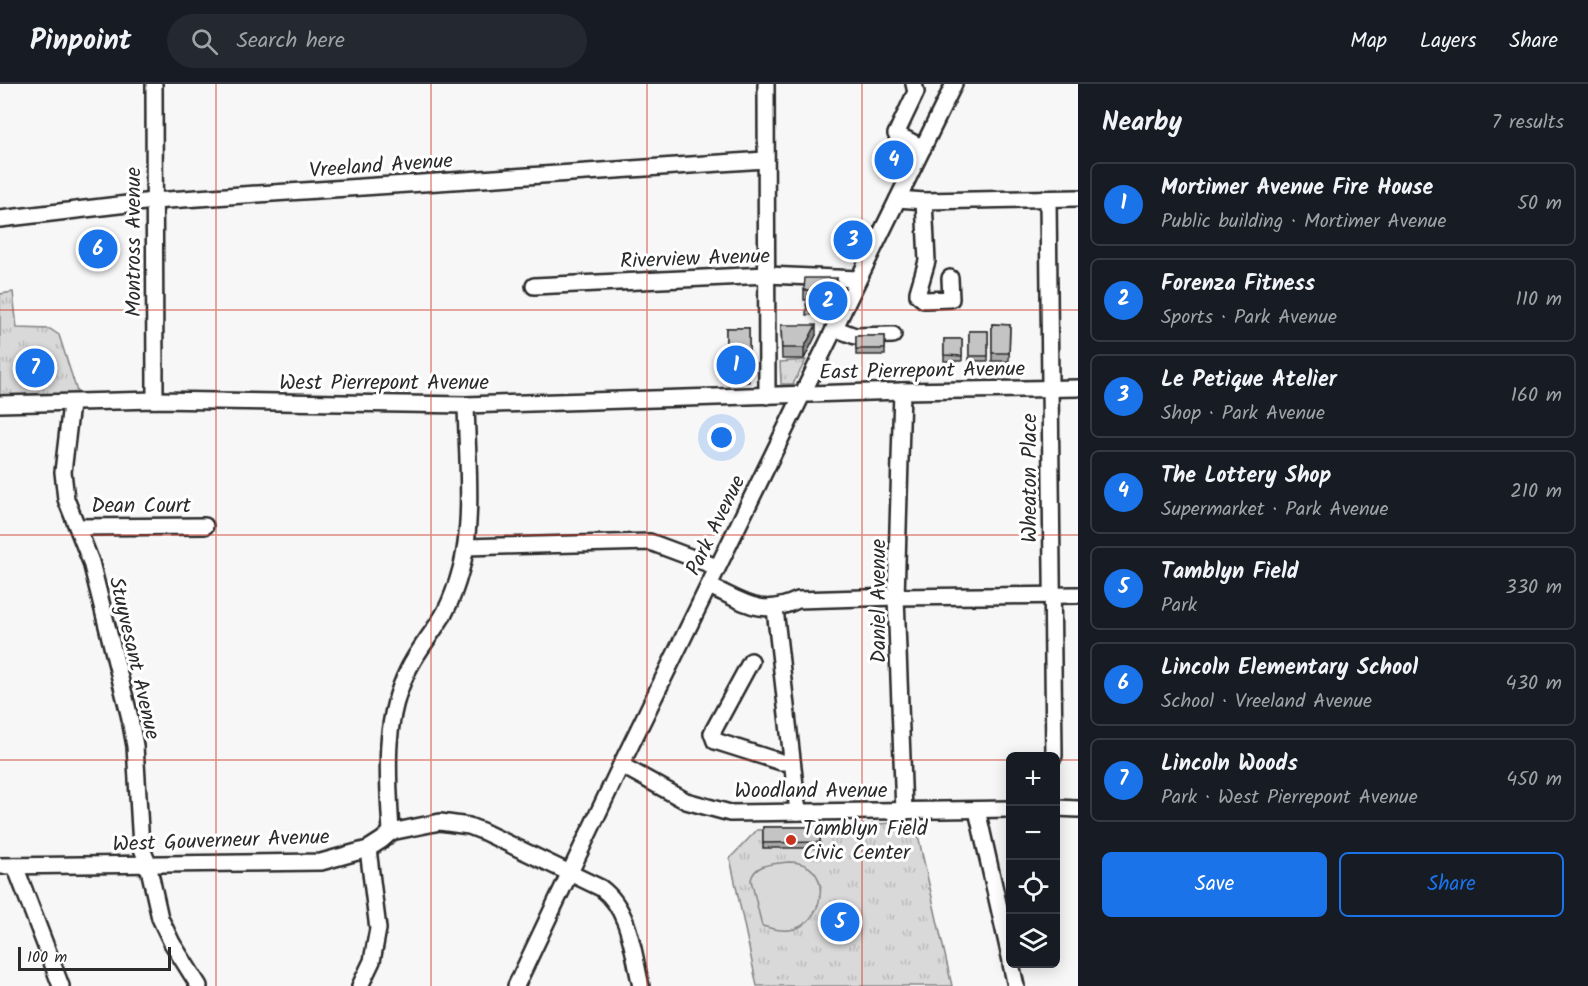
<!DOCTYPE html>
<meta charset="utf-8">
<style>
:root{--surface:#171b24;--page:#242831;--text:#f1f3f6;--muted:#9ea1a6;--line:#363941;--accent:#1a73e8}
body{margin:0;font-family:Kalam,sans-serif;background:var(--page);color:var(--text)}
.controls{position:absolute;right:18px;bottom:18px;display:grid;overflow:hidden;border-radius:9px;box-shadow:0 3px 15px #0003}
.controls button{width:54px;height:54px;display:grid;place-items:center;padding:0;border:0;border-bottom:2px solid var(--line);background:var(--surface);color:var(--text);font:30px sans-serif}
.scale{position:absolute;left:18px;bottom:15px;width:153px;box-sizing:border-box;padding-left:6px;border:3px solid #2b2b2b;border-top:0;font-size:16px;line-height:21px;white-space:nowrap;color:#2b2b2b;-webkit-text-stroke:4px #fff;paint-order:stroke}
.you{position:absolute;left:722px;top:354px;width:21px;height:21px;margin:-15px;border:4px solid #fff;border-radius:50%;background:#1a73e8;box-shadow:0 0 0 9px #1a73e833}
.badge{display:grid;place-items:center;width:39px;height:39px;border-radius:50%;background:var(--accent);color:#fff;font-size:20px;font-weight:700}
.pin{position:absolute;translate:-50% -50%;border:3px solid #fff;box-shadow:0 2px 6px #0006}
.list{margin:0;padding:0;list-style:none}
h2{display:flex;justify-content:space-between;align-items:center;height:78px;margin:0;padding:0 24px;font-size:26px}
h2 small{font-size:20px;font-weight:400;color:var(--muted)}
.list li{display:grid;grid-template-columns:39px 1fr auto;gap:18px;align-items:center;box-sizing:border-box;height:84px;margin:0 12px 12px;padding:0 12px;border:2px solid var(--line);border-radius:9px}
.list b{display:block;font-size:22px;white-space:nowrap}
.list p{margin:0;font-size:20px;white-space:nowrap;color:var(--muted)}
.list em{font-size:20px;font-style:normal;color:var(--muted)}
.actions{display:flex;gap:12px;padding:18px 24px}
.actions a{flex:1;padding:14px 0;border:2px solid var(--accent);border-radius:9px;text-align:center;font-size:21px;color:var(--accent)}
.actions .main{background:var(--accent);color:#fff}
.icon{flex:none;width:33px;height:33px;fill:none;stroke:currentColor;stroke-width:2;stroke-linecap:round;stroke-linejoin:round}
.map{position:relative;flex:none;width:1078px;height:902px;overflow:hidden}
header{display:flex;align-items:center;gap:36px;box-sizing:border-box;height:84px;padding:0 30px;background:var(--surface);border-bottom:2px solid var(--line)}
header strong{font-size:28px}
nav{display:flex;gap:33px;margin-inline-start:auto;font-size:21px}
.search{width:420px;height:54px;background:var(--page);display:flex;align-items:center;gap:15px;box-sizing:border-box;padding:0 21px;border-radius:33px;color:var(--muted);font-size:22px}
main{display:flex}
aside{flex:1;background:var(--surface)}
.map>svg:first-child{display:block}
</style>
<header>
<strong>Pinpoint</strong>
<div class="search"><svg class="icon" aria-label="search" viewBox="0 0 24 24"><circle cx="10" cy="10" r="6"/><path d="M15 15l6 6"/></svg>Search here</div>
<nav><a>Map</a><a>Layers</a><a>Share</a></nav>
</header>
<main>
<div class="map">
<svg width="1078" height="902" viewBox="0 0 1078 902">
<defs>
<pattern id="park-tufts" width="24" height="20" patternUnits="userSpaceOnUse" patternTransform="scale(1.5)"><rect width="24" height="20" fill="#d9d9d9"/><path d="M3 7l-1-3M5 7V3M7 7l1-3M15 17l-1-3M17 17v-4M19 17l1-3" fill="none" stroke="#bababa"/></pattern>
</defs>
<rect width="100%" height="100%" fill="#f7f7f7"/>
<filter id="ink" filterUnits="userSpaceOnUse"><feTurbulence type="fractalNoise" baseFrequency=".0167" numOctaves="2"/><feDisplacementMap in="SourceGraphic" scale="12" xChannelSelector="R" yChannelSelector="G"/><feConvolveMatrix kernelMatrix="1 2 1 2 8 2 1 2 1" color-interpolation-filters="sRGB"/></filter>
<g filter="url(#ink)">
<g fill="url(#park-tufts)" stroke="#828282" stroke-width="1.5">
<path d="M13,208l4,36 33,1 9,6 21,66 -80,1v-108z"/>
<path d="M806,276l-13,24h-12l-1,-22z"/>
<path d="M915,738l37,164h-195l-27,-128 27,-28z"/>
</g>
<path fill="#d9d9d9" stroke="#828282" stroke-width="1.5" d="M789,778c46,0 36,59 5,67 -10,3 -21,0 -32,-3l-11,-46c3,-17 23,-16 38,-18z"/>
<g fill="none" stroke-linecap="round" stroke-linejoin="round">
<g stroke="#2b2b2b" stroke-width="20">
<g id="minor">
<path d="M154,0l1,316"/>
<path d="M766,0l1,312"/>
<path d="M914,0l2,8 -20,42 27,14"/>
<path d="M898,115l26,2 154,-3"/>
<path d="M1048,115l6,557"/>
<path d="M924,117l3,60 -9,31v3l6,5 27,-1 -1,-21"/>
<path d="M0,135l153,-18 612,-41"/>
<path d="M534,202l233,-11 91,4"/>
<path d="M834,244l21,8 38,-1"/>
<path d="M902,307l-6,206 8,215"/>
<path d="M0,320l155,-4 311,5 436,-14 176,-3"/>
<path d="M71,320l-8,68 3,27 25,63 38,152 6,32 6,100 7,18 12,54 12,25 27,43"/>
<path d="M78,443l127,-1"/>
<path d="M466,463l184,-5 67,25"/>
<path d="M709,502c34,15 51,32 89,14l98,-3 182,-2"/>
<path d="M775,525l23,203"/>
<path d="M751,577l-39,72 3,8 66,21h11"/>
<path d="M621,681l65,36 44,12 281,-4"/>
<path d="M1056,724l22,1"/>
<path d="M977,726l34,151"/>
<path d="M391,748c-3,-56 -9,-110 17,-162 10,-21 26,-38 37,-58 7,-13 12,-28 16,-43 13,-47 6,-115 5,-164"/>
<path d="M0,782l321,-4 47,-13 14,-9 9,-8 49,-10 29,4 13,5 119,57c29,21 32,65 40,98"/>
<path d="M15,782l46,120"/>
<path d="M1011,880l5,22"/>
<path d="M360,902l12,-25 6,-32 -10,-80"/>
<path d="M516,902l105,-221 333,-681"/>
</g>
</g>
<use href="#minor" stroke="#fff" stroke-width="15"/>
</g>
<g fill="#a9a9a9" stroke="#2b2b2b" stroke-width="1.5">
<path d="M837,205l-11,25 -20,1 1,-15h-3v-10z"/>
<path d="M992,240l18,1 -1,36h-17z"/>
<path d="M781,241l35,10 -12,24h-22z"/>
<rect x="726" y="244" width="23" height="54"/>
<rect x="969" y="247" width="19" height="30"/>
<rect x="856" y="252" width="29" height="19"/>
<rect x="944" y="255" width="18" height="22"/>
<rect x="763" y="743" width="57" height="21"/>
</g>
<g fill="#898989" stroke="#2b2b2b" stroke-width="1.5">
<path d="M837,194v11l-11,25v-10z"/>
<path d="M816,241v10l-12,24v-11z"/>
</g>
<g fill="#c4c4c4" stroke="#2b2b2b" stroke-width="1.5">
<path d="M805,194h32l-11,26 -20,1 3,-15h-5z"/>
<path d="M992,240l18,1 -1,28h-17z"/>
<path d="M781,241h35l-12,23h-22z"/>
<rect x="726" y="244" width="23" height="46"/>
<rect x="969" y="247" width="19" height="25"/>
<rect x="856" y="252" width="29" height="13"/>
<path d="M944,255h18v17l-18,-1z"/>
<path d="M763,743h57v15l-57,1z"/>
</g>
</g>
<path fill="none" stroke="#c8321e" stroke-width="1.5" stroke-opacity="0.55" d="M216,0v902M431,0v902M647,0v902M862,0v902M0,226h1078M0,451h1078M0,676h1011M1056,676h22"/>
<circle fill="#c8321e" stroke="#fff" stroke-width="2" cx="791" cy="756" r="6"/>
<g text-anchor="middle" stroke-width="6" stroke-linejoin="round" paint-order="stroke">
<g font-size="21" fill="#2b2b2b" stroke="#fff">
<text transform="translate(381 81) rotate(-4)" y="7">Vreeland Avenue</text>
<text transform="translate(133 158) rotate(-90)" y="7">Montross Avenue</text>
<text transform="translate(695 174) rotate(-2)" y="7">Riverview Avenue</text>
<text transform="translate(922 286) rotate(-1)" y="7">East Pierrepont Avenue</text>
<text x="384" y="305">West Pierrepont Avenue</text>
<text transform="translate(1029 394) rotate(-90)" y="7">Wheaton Place</text>
<text x="141" y="428">Dean Court</text>
<text transform="translate(715 441) rotate(-64)" y="7">Park Avenue</text>
<text transform="translate(878 517) rotate(-90)" y="7">Daniel Avenue</text>
<text transform="translate(135 574) rotate(77)" y="7">Stuyvesant Avenue</text>
<text x="811" y="713">Woodland Avenue</text>
<text transform="translate(221 756) rotate(-2)" y="7">West Gouverneur Avenue</text>
</g>
<g font-size="21" fill="#2b2b2b" stroke="#fff" text-anchor="start">
<text x="803" y="751">Tamblyn Field<tspan x="803" dy="24">Civic Center</tspan></text>
</g>
</g>
</svg>
<div class="controls">
<button>+</button>
<button>−</button>
<button><svg class="icon" aria-label="locate" viewBox="0 0 24 24"><circle cx="12" cy="12" r="6"/><path d="M12 2v4M12 18v4M2 12h4M18 12h4"/></svg></button>
<button><svg class="icon" aria-label="layers" viewBox="0 0 24 24"><path d="M12 4l9 5-9 5-9-5zM3 14l9 5 9-5"/></svg></button>
</div>
<div class="scale">100 m</div>
<div class="you"></div>
<div class="pin badge" style="left:736px;top:281px">1</div>
<div class="pin badge" style="left:828px;top:217px">2</div>
<div class="pin badge" style="left:853px;top:156px">3</div>
<div class="pin badge" style="left:894px;top:76px">4</div>
<div class="pin badge" style="left:840px;top:838px">5</div>
<div class="pin badge" style="left:98px;top:165px">6</div>
<div class="pin badge" style="left:35px;top:284px">7</div>
</div>
<aside>
<h2>Nearby<small>7 results</small></h2>
<ul class="list">
<li><span class="badge">1</span><div><b>Mortimer Avenue Fire House</b><p>Public building · Mortimer Avenue</p></div><em>50 m</em></li>
<li><span class="badge">2</span><div><b>Forenza Fitness</b><p>Sports · Park Avenue</p></div><em>110 m</em></li>
<li><span class="badge">3</span><div><b>Le Petique Atelier</b><p>Shop · Park Avenue</p></div><em>160 m</em></li>
<li><span class="badge">4</span><div><b>The Lottery Shop</b><p>Supermarket · Park Avenue</p></div><em>210 m</em></li>
<li><span class="badge">5</span><div><b>Tamblyn Field</b><p>Park</p></div><em>330 m</em></li>
<li><span class="badge">6</span><div><b>Lincoln Elementary School</b><p>School · Vreeland Avenue</p></div><em>430 m</em></li>
<li><span class="badge">7</span><div><b>Lincoln Woods</b><p>Park · West Pierrepont Avenue</p></div><em>450 m</em></li>
</ul>
<div class="actions"><a class="main">Save</a><a>Share</a></div>
</aside>
</main>
